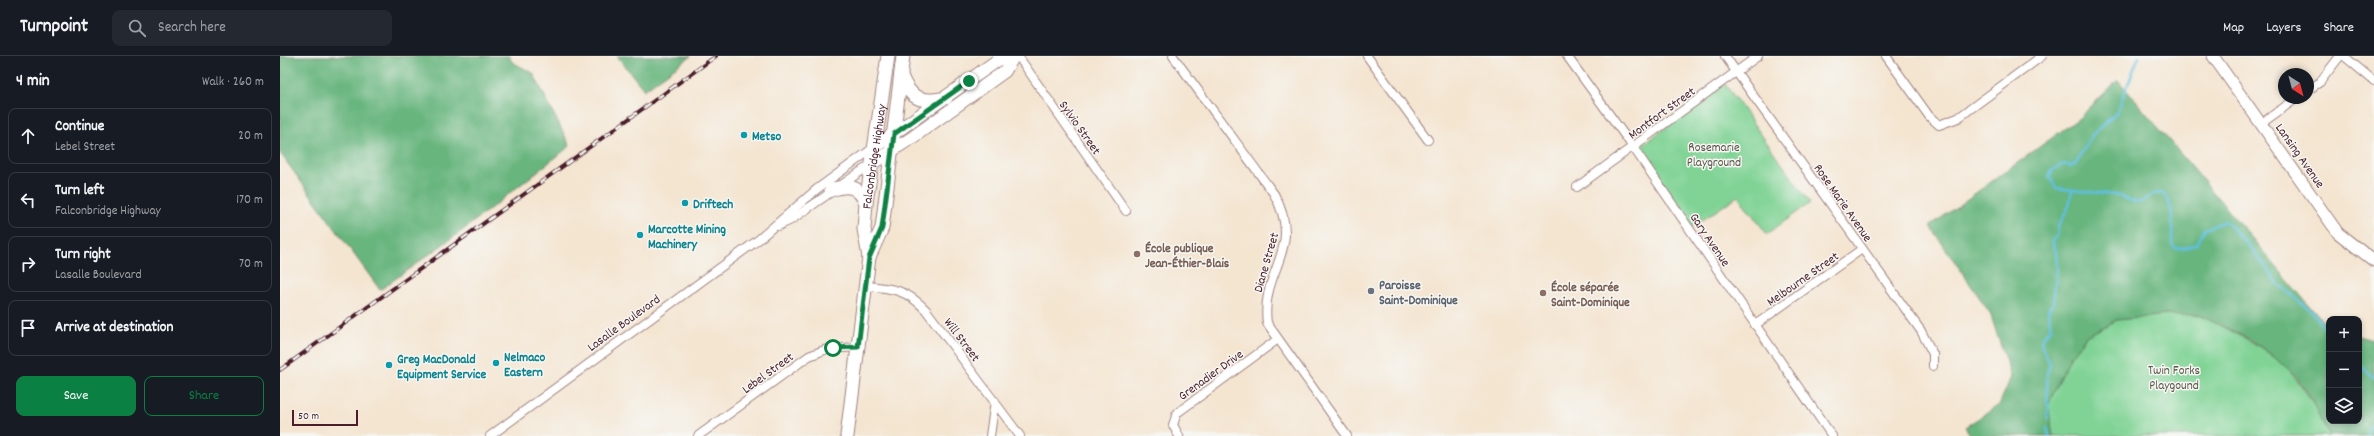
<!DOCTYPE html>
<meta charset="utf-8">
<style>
:root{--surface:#171b24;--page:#242831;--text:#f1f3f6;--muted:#9ea1a6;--line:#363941;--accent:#0b8043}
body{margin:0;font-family:Dekko,sans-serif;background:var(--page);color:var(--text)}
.controls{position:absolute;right:12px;bottom:12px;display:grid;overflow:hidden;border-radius:8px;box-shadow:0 2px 6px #0003}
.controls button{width:36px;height:36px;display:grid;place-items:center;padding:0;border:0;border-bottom:1px solid var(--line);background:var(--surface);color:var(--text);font:20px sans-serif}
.compass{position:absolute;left:1998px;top:12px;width:36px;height:36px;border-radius:50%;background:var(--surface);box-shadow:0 2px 6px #0003;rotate:144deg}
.scale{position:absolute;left:12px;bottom:10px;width:66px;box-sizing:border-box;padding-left:4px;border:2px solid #4a1f2b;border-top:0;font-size:11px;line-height:14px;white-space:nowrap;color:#4a1f2b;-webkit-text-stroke:3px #f6f6f2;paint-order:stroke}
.stop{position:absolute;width:12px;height:12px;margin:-9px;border:3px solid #0b8043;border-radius:50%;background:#fff}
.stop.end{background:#0b8043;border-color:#fff;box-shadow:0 1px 4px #0008}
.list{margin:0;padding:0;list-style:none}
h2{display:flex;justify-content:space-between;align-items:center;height:52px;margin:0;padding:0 16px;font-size:17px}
h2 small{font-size:13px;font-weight:400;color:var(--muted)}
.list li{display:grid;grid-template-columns:26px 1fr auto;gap:12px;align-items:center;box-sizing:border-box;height:56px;margin:0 8px 8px;padding:0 8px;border:1px solid var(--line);border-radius:8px}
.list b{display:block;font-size:15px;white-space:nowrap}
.list p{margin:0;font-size:13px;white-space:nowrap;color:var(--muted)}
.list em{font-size:13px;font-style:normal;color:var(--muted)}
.actions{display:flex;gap:8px;padding:12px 16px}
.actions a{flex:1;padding:9px 0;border:1px solid var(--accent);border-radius:8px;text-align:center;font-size:14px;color:var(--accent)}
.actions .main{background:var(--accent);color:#fff}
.icon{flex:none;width:22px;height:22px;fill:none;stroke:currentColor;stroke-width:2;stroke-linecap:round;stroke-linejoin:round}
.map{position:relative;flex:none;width:2094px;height:380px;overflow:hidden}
header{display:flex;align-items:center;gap:24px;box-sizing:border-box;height:56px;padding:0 20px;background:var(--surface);border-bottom:1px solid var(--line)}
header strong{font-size:19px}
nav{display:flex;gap:22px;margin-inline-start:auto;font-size:14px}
.search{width:280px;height:36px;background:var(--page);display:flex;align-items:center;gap:10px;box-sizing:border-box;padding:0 14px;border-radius:8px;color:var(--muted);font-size:15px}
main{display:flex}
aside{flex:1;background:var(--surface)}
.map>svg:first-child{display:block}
</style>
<header>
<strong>Turnpoint</strong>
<div class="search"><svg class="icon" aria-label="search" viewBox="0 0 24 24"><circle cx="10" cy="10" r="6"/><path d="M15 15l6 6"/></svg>Search here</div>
<nav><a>Map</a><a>Layers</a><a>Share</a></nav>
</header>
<main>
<aside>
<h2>4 min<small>Walk · 260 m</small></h2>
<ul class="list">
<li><svg class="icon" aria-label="ahead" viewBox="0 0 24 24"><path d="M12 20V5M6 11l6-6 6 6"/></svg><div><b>Continue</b><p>Lebel Street</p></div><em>20 m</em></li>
<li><svg class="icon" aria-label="left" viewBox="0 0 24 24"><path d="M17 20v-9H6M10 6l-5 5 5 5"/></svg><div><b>Turn left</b><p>Falconbridge Highway</p></div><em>170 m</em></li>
<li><svg class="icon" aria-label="right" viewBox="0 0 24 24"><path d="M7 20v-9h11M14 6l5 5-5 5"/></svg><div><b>Turn right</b><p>Lasalle Boulevard</p></div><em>70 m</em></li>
<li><svg class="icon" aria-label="arrive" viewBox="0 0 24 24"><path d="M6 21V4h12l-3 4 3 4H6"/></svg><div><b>Arrive at destination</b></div></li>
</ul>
<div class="actions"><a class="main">Save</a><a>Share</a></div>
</aside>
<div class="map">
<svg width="2094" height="380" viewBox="0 0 2094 380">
<rect width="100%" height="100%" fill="#f6f6f2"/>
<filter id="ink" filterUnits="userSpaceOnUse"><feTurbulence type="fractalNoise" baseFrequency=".025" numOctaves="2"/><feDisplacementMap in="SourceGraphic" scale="8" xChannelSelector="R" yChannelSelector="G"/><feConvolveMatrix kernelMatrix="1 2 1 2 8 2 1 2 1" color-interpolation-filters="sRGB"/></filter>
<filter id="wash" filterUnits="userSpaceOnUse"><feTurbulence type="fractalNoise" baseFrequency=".012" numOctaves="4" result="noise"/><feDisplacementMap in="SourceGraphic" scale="16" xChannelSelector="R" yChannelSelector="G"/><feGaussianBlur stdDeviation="0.9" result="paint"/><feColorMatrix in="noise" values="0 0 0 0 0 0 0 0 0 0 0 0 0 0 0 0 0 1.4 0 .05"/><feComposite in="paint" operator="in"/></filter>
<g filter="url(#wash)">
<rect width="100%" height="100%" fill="#f4e5d1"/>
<g fill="#80d395" stroke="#657960">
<path d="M1445,28l85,119 -43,31 -29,-38 -46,31 -51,-73 1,-9z"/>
<path d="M1886,259c10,0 23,-2 33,1 10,2 19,9 28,13 55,26 78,52 102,107h-276l-5,-31 23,-50 15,-19 31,-16z"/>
</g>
<g fill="#68b57e" stroke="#596a54">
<path d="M0,0h229l3,6 21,11 37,73 -107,84 -83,60 -100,-137z"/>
<path d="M337,0h74l-47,34z"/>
<path d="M1838,24l205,242 6,2v97h30v-85l15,5v95h-45l-20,-41 -12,-17 -24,-22 -22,-16 -52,-25h-33l-49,5 -31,16 -15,19 -23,50 5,31h-82l-6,-9 34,-22 12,-28 -21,-64 -60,-87 148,-107z"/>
</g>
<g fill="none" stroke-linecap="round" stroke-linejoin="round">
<g stroke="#60c0de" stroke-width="2.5">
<path d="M1859,0l-22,56 -24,22 -18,30 -5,2 -7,-2 -10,6 -4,6 7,12 60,7 19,7h7l11,-8 9,-1c13,10 10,37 10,51l3,4h9l13,-4 8,-15 20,-8 28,29 25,34 30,24 21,25"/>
<path d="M2079,307l15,16"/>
<path d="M1768,362l-1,-44 3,-10 -9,-21 1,-5 9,-9 -3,-17 5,-10 4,-33 -1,-17 -4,-12 6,-6v-7l11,-21 3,-16"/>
<path d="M1767,372l2,8"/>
<path d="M2087,380l2,-8 5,-5"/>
</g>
</g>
</g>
<g filter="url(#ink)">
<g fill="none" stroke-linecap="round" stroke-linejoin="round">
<g stroke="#9f827e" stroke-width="10">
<g id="minor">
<path d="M738,0l108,155"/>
<path d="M893,0l101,138c31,57 -14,75 -7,129l80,113"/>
<path d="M1087,0l61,84"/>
<path d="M1287,0l66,91 199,289"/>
<path d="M1445,0l196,275 12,23v12"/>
<path d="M1606,0l43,60 10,9 19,-7 84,-62"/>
<path d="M2064,0l30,25"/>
<path d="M2028,34l12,-8 20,-26"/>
<path d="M1982,67l35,-25"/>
<path d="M1297,131l181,-131"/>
<path d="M498,170l13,-6 82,-57"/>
<path d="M586,230c27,2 41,4 60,24l94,126"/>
<path d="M1475,269l107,-76"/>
<path d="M210,380l268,-196 59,-51 59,-43"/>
<path d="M418,380l111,-80 18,-7 31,-2"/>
<path d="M710,380l5,-35"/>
<path d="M899,380l-6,-11 4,-12 101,-74"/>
</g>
</g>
<g stroke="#9f827e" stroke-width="13">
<path id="tertiary" d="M1933,0l125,177 36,28"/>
</g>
<g stroke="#9f827e" stroke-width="14">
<g id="secondary">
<path d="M596,90l122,-86 10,-4"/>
<path d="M593,107l40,-26 92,-66 9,-15"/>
</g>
</g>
<g stroke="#9f827e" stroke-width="15">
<g id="primary">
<path d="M621,20c10,24 20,27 45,22"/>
<path d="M551,134c17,-6 27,-5 35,13"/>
<path d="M589,201l13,-29 21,-172"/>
<path id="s1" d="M567,380l22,-179 -5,-28 2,-26 22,-147"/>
</g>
</g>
<use href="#minor" stroke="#fff" stroke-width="8"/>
<use href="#tertiary" stroke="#fff" stroke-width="11"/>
<use href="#secondary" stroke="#fff" stroke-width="12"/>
<use href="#primary" stroke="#fff" stroke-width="13"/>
<g stroke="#4a1f2b" stroke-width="4">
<path id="rail" d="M0,314l436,-314"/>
</g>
<use href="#rail" stroke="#f6f6f2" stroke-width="2.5" stroke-dasharray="8" stroke-linecap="butt"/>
</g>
</g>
<g fill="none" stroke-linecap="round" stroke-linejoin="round" filter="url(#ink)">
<path stroke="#0b8043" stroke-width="5" d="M553,292l25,-1 11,-89 13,-30 12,-94 75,-53"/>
</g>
<g fill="#0f9aa8" stroke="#f6f6f2" stroke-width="1.5">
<circle cx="464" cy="79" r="4"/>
<circle cx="405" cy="147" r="4"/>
<circle cx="360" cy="179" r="4"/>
<circle cx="216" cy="307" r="4"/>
<circle cx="109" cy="309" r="4"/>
</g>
<g fill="#8d6e63" stroke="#f6f6f2" stroke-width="1.5">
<circle cx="857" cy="198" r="4"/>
<circle cx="1263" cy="237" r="4"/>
</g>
<circle fill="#6b7280" stroke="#f6f6f2" stroke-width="1.5" cx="1091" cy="235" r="4"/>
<g text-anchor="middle" stroke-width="3" stroke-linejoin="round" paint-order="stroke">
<g font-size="13" fill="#4a1f2b" stroke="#f6f6f2">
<text transform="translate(1381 56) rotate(-36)" y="5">Montfort Street</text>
<text transform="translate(801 71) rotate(55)" y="5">Sylvio Street</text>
<text transform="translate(2021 99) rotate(55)" y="5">Lansing Avenue</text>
<text dy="5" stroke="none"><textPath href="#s1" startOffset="282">Falconbridge Highway</textPath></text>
<text transform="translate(1564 146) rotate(55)" y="5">Rose Marie Avenue</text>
<text transform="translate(1431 183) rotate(56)" y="5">Gary Avenue</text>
<text transform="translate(985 206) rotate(-74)" y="5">Diane Street</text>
<text transform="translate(1522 222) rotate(-35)" y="5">Melbourne Street</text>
<text transform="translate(343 266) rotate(-36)" y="5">Lasalle Boulevard</text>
<text transform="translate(683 283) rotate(53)" y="5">Will Street</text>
<text transform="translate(487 316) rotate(-36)" y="5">Lebel Street</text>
<text transform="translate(930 318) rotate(-36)" y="5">Grenadier Drive</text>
</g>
<g font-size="13" font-weight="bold" fill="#0d838f" stroke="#f6f6f2" text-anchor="start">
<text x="472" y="84">Metso</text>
<text x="413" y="152">Driftech</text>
<text x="368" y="177">Marcotte Mining<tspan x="368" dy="15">Machinery</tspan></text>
<text x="224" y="305">Nelmaco<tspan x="224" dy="15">Eastern</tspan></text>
<text x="117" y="307">Greg MacDonald<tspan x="117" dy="15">Equipment Service</tspan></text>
</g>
<g font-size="13" fill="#5a554b" stroke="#f6f6f2">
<text x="1434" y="95">Rosemarie<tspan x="1434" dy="15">Playground</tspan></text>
<text x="1894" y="318">Twin Forks<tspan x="1894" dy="15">Playgound</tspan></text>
</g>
<g font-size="13" font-weight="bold" fill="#785e54" stroke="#f6f6f2" text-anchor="start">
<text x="865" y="196">École publique<tspan x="865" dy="15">Jean-Éthier-Blais</tspan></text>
<text x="1271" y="235">École séparée<tspan x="1271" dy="15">Saint-Dominique</tspan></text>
</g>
<g font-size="13" font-weight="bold" fill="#5b616d" stroke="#f6f6f2" text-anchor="start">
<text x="1099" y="233">Paroisse<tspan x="1099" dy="15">Saint-Dominique</tspan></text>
</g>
</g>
</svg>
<div class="controls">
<button>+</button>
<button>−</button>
<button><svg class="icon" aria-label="layers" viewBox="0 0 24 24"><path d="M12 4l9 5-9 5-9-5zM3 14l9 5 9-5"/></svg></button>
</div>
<svg class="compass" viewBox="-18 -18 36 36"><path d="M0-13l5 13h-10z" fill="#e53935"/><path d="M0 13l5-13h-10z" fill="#9ea1a6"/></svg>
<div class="scale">50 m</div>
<div class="stop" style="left:553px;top:292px"></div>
<div class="stop end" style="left:689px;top:25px"></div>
</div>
</main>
